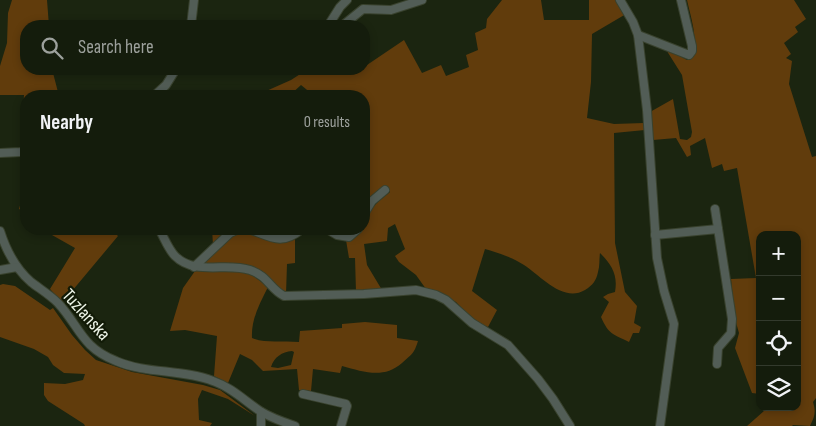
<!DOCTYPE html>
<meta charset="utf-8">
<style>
:root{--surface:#141c0c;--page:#1d2515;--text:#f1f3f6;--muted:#9da19d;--line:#333a2d}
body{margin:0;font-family:"Sofia Sans Condensed",sans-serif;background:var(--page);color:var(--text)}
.controls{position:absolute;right:15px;bottom:15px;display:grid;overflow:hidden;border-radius:10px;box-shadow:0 2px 8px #0003}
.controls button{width:45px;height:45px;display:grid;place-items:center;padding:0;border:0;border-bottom:1px solid var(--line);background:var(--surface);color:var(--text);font:25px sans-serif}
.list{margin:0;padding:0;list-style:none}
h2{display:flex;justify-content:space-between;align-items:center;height:65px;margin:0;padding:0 20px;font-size:21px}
h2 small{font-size:16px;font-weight:400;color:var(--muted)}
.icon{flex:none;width:28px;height:28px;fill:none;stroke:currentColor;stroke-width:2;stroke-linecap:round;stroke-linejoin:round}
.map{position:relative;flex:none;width:816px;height:426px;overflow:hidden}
.search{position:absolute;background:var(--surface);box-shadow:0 2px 8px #0003;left:20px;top:20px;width:350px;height:55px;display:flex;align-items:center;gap:12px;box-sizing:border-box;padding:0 18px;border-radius:20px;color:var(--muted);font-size:19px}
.panel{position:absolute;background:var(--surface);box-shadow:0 2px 8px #0003;left:20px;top:90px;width:350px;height:145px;border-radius:20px}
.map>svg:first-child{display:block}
</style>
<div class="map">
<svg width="816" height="426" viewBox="0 0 816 426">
<rect width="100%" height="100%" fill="#1b2510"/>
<g fill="#613c0c" fill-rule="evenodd">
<path d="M12,0h35l2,26h-23v43h26l7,27h-33v46l-5,2 3,-49h-24v-29l7,-23 1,-30z"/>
<path d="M502,0h39l3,20h45v-20h28l9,14 -34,20 -1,48 -4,36 27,6 30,-1 1,7 -31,3 1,110 10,49 12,14 -3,17 7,4 -2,6h-6l-4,9c-16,-8 -20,-7 -28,-25l8,-15 -6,-5 5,-3 7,-2c3,-17 -3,-27 -15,-39 -1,6 0,13 -2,19 -2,9 -5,13 -13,18 -22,13 -44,-14 -61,-25 -12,-8 -26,-12 -39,-16l-13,42 25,19 -9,17 -12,-4 -20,-21 -30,-13 -10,-14 -17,-13 -4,-6 10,-7 -10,-25 -7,4 -1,13 -23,3 3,21 15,25 -26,2 -1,-34h-6l-3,-18 7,-2 8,-9h3c0,-17 14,-27 26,-37l-4,-5 -7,4 -15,16v-111h-53l1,-2 -11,-9 -12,11h-34l36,-16 17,-11h56v-2l40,-27 18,33 19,-8 5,11 23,-9 -3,-12 12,-5 -3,-17 11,-5 1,-9z"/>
<path d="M687,0h107l12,19 -11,8 3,5 -14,11 7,11 -5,4 6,3 -3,23 23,73 4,-1v242l-3,4c3,10 2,14 -3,24l-17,-1 -1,1h-45l18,-16v-3h32v-172h-37v159l-8,-1 -17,-45 4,-15 -4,-14 -4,-40 25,-1 -19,-110 -13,3 -2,-7 -10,4 -7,-30 -15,8 1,9 -4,2 -11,-19 -23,2 -3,-28 23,-13 7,40 7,1 4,-3 1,-5 -10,-57 -17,-27 22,12h3c10,-18 1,-41 -3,-60z"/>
<path d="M26,157v55l-7,-3 6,-21 -4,-30z"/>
<path d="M54,229h57l7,7 -56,67 -12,-14 25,-41 -23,-13z"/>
<path d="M212,229h19l-18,16z"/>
<path d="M239,232c21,0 31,16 56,7v24l-8,1 -1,30c-14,-8 -17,-21 -35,-28l-44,-2 -2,-2 25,-24z"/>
<path d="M238,270l14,5 16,12c-8,16 -17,32 -16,51 14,6 31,2 47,4l1,-11 42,-3v-4l23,-2 32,3v13l21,3c-4,13 -6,13 -16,22 -18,16 -38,9 -60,3l-2,7 -27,-4 -2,22 -12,-1 -2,-21 -34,2 -11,-11 -12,-6 -12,29 -14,-7 3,-40 -32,-6 -15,1 13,-43 12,-17zM292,351l2,1 -3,13 -13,3 -7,-1c3,-10 11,-15 21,-16z"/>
<path d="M3,284l12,2 35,24 3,-2 19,27 13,15 11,10 36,12 71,13 17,5 35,26 -27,-17 -26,-9 -4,9 1,21 13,3 -2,3h-125l-1,-2 -36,-23 -4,-6v-12l21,1 18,-4 2,-6 -21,-1 -11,-8 -5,-8 -14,-8 -34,-12v-52z"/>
</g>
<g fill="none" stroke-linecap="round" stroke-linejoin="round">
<g stroke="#39422e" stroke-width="10">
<g id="minor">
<path d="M620,0l13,22 5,13 9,75 10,148 7,33 10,33 -14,102"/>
<path d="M191,26l3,-26"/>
<path d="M328,26l12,-19 7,-7"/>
<path d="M342,26l21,-17 28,1 31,-10"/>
<path d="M638,35l51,20 3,-4v-5l-11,-46"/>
<path d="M154,96l12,-11 10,-16"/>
<path d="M0,153l21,-1 5,-2"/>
<path d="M715,209l17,110 -1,14 -13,15 -1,16"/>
<path d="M364,214l8,-13 13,-11"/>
<path d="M159,229c5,8 9,20 16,27 20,20 51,6 75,14 18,6 20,19 34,26l80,-2 52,-4 20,5 10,5 26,23 36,22 30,34 15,20 17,27"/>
<path d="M249,229c22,8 33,17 53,0"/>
<path d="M327,229l10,6 12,2 9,-8"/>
<path d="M0,231c6,19 16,38 31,51 9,7 19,13 27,21 22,24 23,44 58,58 30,13 66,8 97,20 18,6 32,20 47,30 11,7 23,11 35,15"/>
<path d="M655,235l63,-6"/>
<path d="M194,267l36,-34 9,-4"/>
<path d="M0,270l17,-3"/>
<path d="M303,394l43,10 1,2 -6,20"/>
<path d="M261,426v-14"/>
</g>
</g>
<use href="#minor" stroke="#525d56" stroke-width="8"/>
</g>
<g text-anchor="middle" stroke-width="4.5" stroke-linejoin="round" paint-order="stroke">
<g font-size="19" fill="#eef5e8" stroke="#121b07">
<text transform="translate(87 314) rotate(48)" y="7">Tuzlanska</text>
</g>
</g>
</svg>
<div class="controls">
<button>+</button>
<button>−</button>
<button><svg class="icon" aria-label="locate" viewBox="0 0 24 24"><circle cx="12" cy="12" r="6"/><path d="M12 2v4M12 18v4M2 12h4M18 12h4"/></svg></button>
<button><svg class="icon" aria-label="layers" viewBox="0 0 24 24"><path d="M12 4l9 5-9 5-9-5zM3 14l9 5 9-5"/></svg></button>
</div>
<div class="search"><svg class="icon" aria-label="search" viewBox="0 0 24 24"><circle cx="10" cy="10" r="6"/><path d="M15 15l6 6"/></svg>Search here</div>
<section class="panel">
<h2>Nearby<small>0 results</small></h2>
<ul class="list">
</ul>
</section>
</div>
